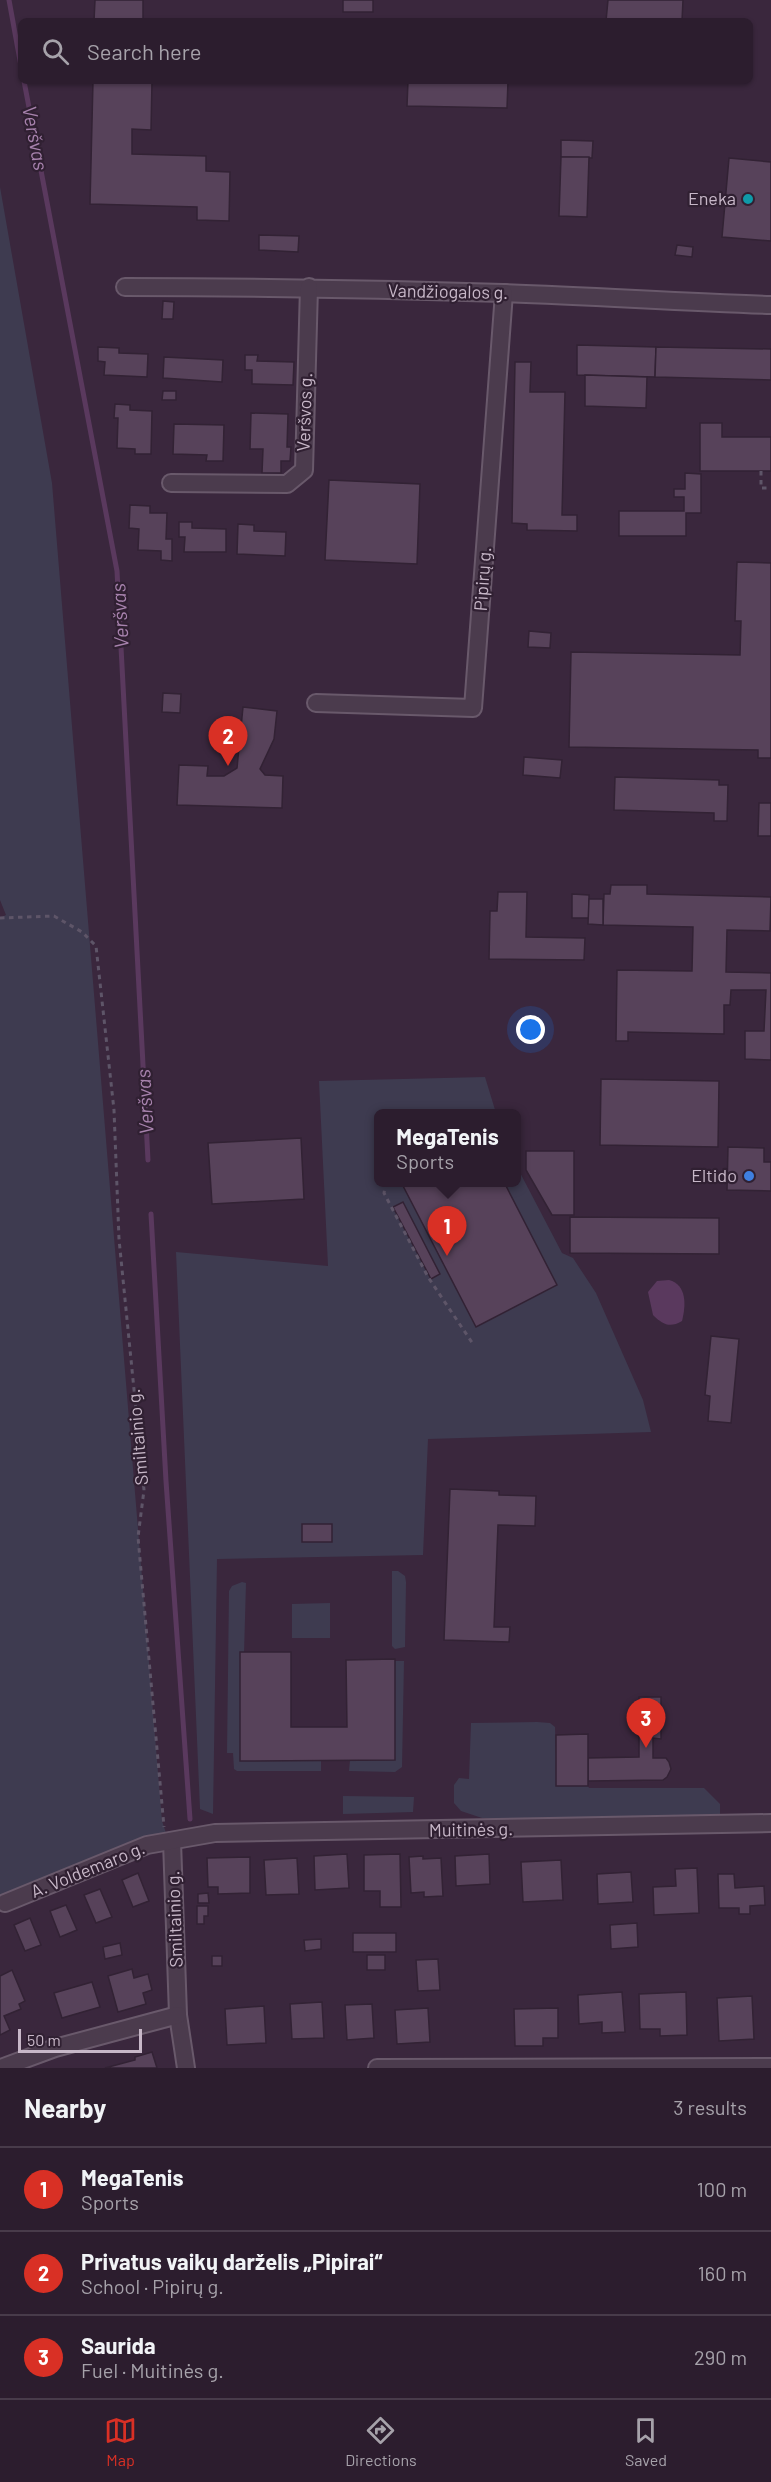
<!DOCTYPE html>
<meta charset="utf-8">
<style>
:root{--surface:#2c1d2e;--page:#382a3a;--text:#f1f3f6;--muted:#a6a2aa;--line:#483b4a;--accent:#d93025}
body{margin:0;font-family:Barlow,sans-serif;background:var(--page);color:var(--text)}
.scale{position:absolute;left:18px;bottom:15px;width:124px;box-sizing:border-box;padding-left:6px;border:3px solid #c7b7c8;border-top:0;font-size:16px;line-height:21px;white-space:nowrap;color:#c7b7c8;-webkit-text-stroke:4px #302032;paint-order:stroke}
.you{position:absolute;left:531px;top:1030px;width:21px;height:21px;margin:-15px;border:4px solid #fff;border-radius:50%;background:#1a73e8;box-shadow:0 0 0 9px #1a73e833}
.badge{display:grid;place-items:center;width:39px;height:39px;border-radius:50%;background:var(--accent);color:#fff;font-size:20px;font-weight:700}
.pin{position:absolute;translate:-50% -50px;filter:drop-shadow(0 2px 3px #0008)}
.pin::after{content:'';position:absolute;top:32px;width:21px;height:18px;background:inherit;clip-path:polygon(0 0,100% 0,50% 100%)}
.popup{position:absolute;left:374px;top:1109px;width:147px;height:78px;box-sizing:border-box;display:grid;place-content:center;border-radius:9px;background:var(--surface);filter:drop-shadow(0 2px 4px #0005);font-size:20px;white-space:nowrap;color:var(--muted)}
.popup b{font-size:22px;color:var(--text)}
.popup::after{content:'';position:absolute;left:50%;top:100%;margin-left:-12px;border:12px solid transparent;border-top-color:var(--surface)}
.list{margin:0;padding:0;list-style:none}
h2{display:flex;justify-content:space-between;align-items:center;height:78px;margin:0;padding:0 24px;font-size:26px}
h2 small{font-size:20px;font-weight:400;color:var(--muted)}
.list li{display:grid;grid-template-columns:39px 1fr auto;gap:18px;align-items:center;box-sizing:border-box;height:84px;padding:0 24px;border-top:2px solid var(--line)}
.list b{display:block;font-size:22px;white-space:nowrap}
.list p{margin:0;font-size:20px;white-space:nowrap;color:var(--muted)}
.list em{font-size:20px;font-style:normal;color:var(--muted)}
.icon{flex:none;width:33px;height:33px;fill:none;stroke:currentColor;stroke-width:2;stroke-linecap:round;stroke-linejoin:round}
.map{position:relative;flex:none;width:771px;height:2068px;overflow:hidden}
.search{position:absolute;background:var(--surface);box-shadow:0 2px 4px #0004;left:18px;right:18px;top:18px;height:66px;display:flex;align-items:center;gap:15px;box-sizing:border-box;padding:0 21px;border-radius:9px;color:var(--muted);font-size:22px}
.sheet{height:330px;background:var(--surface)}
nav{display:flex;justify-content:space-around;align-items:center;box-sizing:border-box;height:84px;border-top:2px solid var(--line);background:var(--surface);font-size:16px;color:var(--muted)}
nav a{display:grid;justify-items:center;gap:3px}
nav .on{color:var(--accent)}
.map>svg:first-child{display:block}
</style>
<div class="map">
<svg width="771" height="2068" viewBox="0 0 771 2068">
<rect width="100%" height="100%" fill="#3a273d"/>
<g fill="#3e3b50">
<path d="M0,187l52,296 110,1338 4,12 -166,65v-980l6,-3 -6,-15z"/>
<path d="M485,1077l11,36 -118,1v68h138v-17l46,88 11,5 23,35 47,107 8,32 -223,7 -5,116 -206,4 -4,255 -13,-5 -24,-557 152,14 -9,-185z"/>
<path d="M392,1571h6l7,5 1,6 -1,65 -10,2 -3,-3z"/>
<path d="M242,1582l4,1 -5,177h80v11h-84l-3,-2 -1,-16h-6l2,-162 3,-5z"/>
<path d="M330,1603v35h-38v-34z"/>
<path d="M395,1661h9l-2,106 -7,5 -46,-1 1,-11z"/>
<path d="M537,1722l13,1 5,4 2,59h31l1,2h115l16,16v10l-1,2 -197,4 -40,-2 -21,-7 -7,-8v-18l5,-7 10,1 2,-56z"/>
<path d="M343,1796l71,1 -1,15 -70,2z"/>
</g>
<path fill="#5a395e" d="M669,1280c18,5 17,25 13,41 -12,7 -19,4 -29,-6l-5,-23 9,-11z"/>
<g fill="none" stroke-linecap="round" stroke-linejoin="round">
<g stroke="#5a395e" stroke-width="5">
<path d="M9,0l12,66"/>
<path d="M24,81l93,490 31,589"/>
<path d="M151,1214l15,267 24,338"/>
</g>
</g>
<g fill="#57425a" stroke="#322234" stroke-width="1.5">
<path d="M95,0h48v21h-49z"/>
<rect x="343" y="0" width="30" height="12"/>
<path d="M608,0h75l-1,21h-76z"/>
<path d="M93,81h59l-1,49 -19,-1v25l74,2v15l24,1 -1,49 -32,-1v-13l-107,-3z"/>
<path d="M408,81h100l-1,27 -100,-2z"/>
<path d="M561,140l32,1 -1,17 -31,-1z"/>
<path d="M561,157h28l-2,60 -28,-1z"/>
<path d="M729,158l42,4v79l-49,-4z"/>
<path d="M259,235l40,1 -1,16 -39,-2z"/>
<path d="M677,245l16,2 -1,10 -17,-2z"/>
<path d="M163,301l11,1 -1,17h-11z"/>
<path d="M577,345l79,2 -1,30 -78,-2z"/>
<path d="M98,347l21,1v5l29,1 -1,23 -43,-2 1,-13 -7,-1z"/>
<path d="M656,347l115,2v31l-116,-3z"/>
<path d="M245,355h13l-1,6 37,1 -1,23 -41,-1v-14h-7z"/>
<path d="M164,357l59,3 -1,22 -59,-4z"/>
<path d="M515,362h16l-1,30h35l-3,123h15v16l-50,-1v-6l-15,-1z"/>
<path d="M585,375l62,2 -1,31 -61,-2z"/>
<path d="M163,391h13v9h-14z"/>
<path d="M115,404l15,1v5l22,1 -1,43h-16v-5l-18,-1 1,-30h-4z"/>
<path d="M251,413l37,1 -1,33h4l-1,14h-9v12h-19l1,-24h-13z"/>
<path d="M700,423h22v14h49v34h-71z"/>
<path d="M174,424l50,1 -1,36h-17l1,-6 -34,-1z"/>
<path d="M685,473l16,1v39h-15v23h-67v-25h65v-14h-10v-8h11z"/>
<path d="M329,480l91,4 -3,80 -92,-4z"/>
<path d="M130,505l20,1v7h17l-1,26h6v22l-11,-1v-9l-23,-1 1,-21 -10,-1z"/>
<path d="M179,522h13v6l34,1v23h-42l1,-15h-6z"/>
<path d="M238,524l16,1v6l32,1 -1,24 -48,-2z"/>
<path d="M737,562l34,1v195h-13v-8l-189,-3 2,-95 169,3 1,-34h-6z"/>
<path d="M529,631l22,2 -1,15 -22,-1z"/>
<path d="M163,693l18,1 -1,19 -18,-1z"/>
<path d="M243,707l34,4 -3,28 -14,30 5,6 18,1 -1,32 -105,-3 2,-40 29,1 -1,10h17l13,-8z"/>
<path d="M524,757l38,3 -2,18 -37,-3z"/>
<path d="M615,777l104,3v5h9l-1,36h-13v-8l-100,-3z"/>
<path d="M759,803h12v33h-13z"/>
<path d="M611,885h36v9l124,3 -1,34 -43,-1 -1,42 45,1v87l-26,-1v-28h19l2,-41h-35l-1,15h-6v29l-96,-2v9h-12l1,-71 75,1 1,-44 -90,-2 1,-31h6z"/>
<path d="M498,892h29l-1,45 59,1 -1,22 -95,-1 1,-48h7z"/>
<path d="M572,894l17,1v23h-17z"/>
<path d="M589,899h14v26l-15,-1z"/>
<path d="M601,1079l118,2 -1,66 -118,-2z"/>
<path d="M301,1138l3,61 -92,5 -4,-61z"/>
<path d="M728,1147l36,1v14h7v29l-44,-1z"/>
<path d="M526,1151h48v64h-22l-26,-45z"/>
<path d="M401,1182h103l53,103 -81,42z"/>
<path d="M403,1202l37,72 -9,5 -38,-72z"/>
<path d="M570,1217l149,1v36l-149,-1z"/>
<path d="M711,1336l28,3 -8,84 -23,-2 2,-25 -5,-1z"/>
<path d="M450,1489l49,2v4l37,1 -1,30 -37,-1 -4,102h16l-1,15 -65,-2z"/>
<rect x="302" y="1524" width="30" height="18"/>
<path d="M240,1652h51v75h56l-1,-67 49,-1v101l-155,1z"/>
<path d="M639,1697h22v42l-8,-1v20h13l3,4 2,7 -4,8 -4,3 -75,1v-23l51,-1z"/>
<path d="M588,1734v52h-32v-51z"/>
<path d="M347,1854l2,34 -34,2 -1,-34z"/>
<path d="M400,1854l1,53h-21v-16h-16v-36z"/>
<path d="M489,1854l1,30 -34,2 -1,-30z"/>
<path d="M423,1856v3l18,-1 2,38 -19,1v-5l-13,1 -2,-36z"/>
<path d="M250,1857v36l-32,1v-7h-10l-1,-29z"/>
<path d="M297,1858l2,36 -33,1 -2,-35z"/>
<path d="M561,1860l2,40 -40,2 -2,-40z"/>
<path d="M697,1868l2,45 -45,2 -1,-28 23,-1 -1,-17z"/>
<path d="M631,1872l2,30 -35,2 -1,-30z"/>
<path d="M138,1873l11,28 -16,6 -11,-27z"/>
<path d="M718,1874h16l1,14 29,-2 1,19 -15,1v8h-11v-6h-20z"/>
<path d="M100,1889l12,28 -16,6 -12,-28z"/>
<path d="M208,1893l1,10h-11v-9z"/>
<path d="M66,1905l11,25 -17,7 -10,-26z"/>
<path d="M197,1906h11v10h-4v8h-7z"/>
<path d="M30,1918l11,27 -16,6 -11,-26z"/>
<path d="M637,1923l1,24 -27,2 -1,-24z"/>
<rect x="353" y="1933" width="43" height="19"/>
<path d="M321,1939v10l-16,2 -1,-11z"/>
<path d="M120,1943l2,12 -17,4 -2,-12z"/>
<rect x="367" y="1955" width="18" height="15"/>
<rect x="212" y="1956" width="10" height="10"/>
<path d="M438,1959l2,31 -22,1 -2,-31z"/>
<path d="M132,1969l2,9 14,-4 4,16 -9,3 3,11 -28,8 -10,-36z"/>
<path d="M12,1970l13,31 -6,3 2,5 -17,7 6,14 -10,5v-59z"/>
<path d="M92,1982l8,25 -38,11 -8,-25z"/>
<path d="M622,1992l3,40 -23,1v-11l-23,2 -1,-29z"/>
<path d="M686,1992l1,43 -27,1v-7h-20l-1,-35z"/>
<path d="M752,1996l2,43 -35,2 -2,-43z"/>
<path d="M322,2002l2,36 -32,1 -2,-35z"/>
<path d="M372,2004l2,34 -27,2 -2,-35z"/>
<path d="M264,2006l2,37 -39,2 -2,-36z"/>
<path d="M428,2008l2,34 -33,2 -2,-34z"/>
<path d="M558,2008v30h-15v8h-28l-1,-37z"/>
<path d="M152,2052l5,16h-52l30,-8v-3z"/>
</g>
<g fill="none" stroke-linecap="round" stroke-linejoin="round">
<g stroke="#69596b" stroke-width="20">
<g id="minor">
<path d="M125,287c126,0 252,2 378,6 89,3 178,9 268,12"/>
<path d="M171,483l116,1 17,-14 5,-183"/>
<path d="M316,703l157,5 31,-415"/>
<path d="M172,1841l6,174 8,53"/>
<path d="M5,1903l142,-58 68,-12 556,-10"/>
<path d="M1,2068l54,-20 123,-33"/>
<path d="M377,2068l394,-1"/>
</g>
</g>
<g stroke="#5e5568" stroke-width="3" stroke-dasharray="4.5 4.5" stroke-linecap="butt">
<path d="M761,471v17h10"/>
<path d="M0,918l54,-2 28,16 14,14 18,164 5,129 25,251 -6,47 26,290"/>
<path d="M386,1182l-2,11 44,84 45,67"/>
</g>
<use href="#minor" stroke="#4b3b4d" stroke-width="16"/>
</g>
<circle fill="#0f9aa8" stroke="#302032" stroke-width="2" cx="748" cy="199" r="6"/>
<circle fill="#3f7fe0" stroke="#302032" stroke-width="2" cx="749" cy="1176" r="6"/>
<g text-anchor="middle" stroke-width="4.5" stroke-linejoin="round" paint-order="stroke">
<g font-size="18" fill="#c7b7c8" stroke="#302032" text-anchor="end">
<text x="736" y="205">Eneka</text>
<text x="737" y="1182">Eltido</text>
</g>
<g font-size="18" fill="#c7b7c8" stroke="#302032">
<text transform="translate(448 292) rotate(1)" y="6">Vandžiogalos g.</text>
<text transform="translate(305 412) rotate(-88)" y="6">Veršvos g.</text>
<text transform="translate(483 579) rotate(-86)" y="6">Pipirų g.</text>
<text transform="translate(138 1437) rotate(-95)" y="6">Smiltainio g.</text>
<text transform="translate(471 1830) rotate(-1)" y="6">Muitinės g.</text>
<text transform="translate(88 1870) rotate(-22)" y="6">A. Voldemaro g.</text>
<text transform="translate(175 1919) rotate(-92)" y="6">Smiltainio g.</text>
</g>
<g font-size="20" font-style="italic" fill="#a782ad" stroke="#302032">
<text transform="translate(35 138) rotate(79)" y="7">Veršvas</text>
<text transform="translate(120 616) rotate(-93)" y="7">Veršvas</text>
<text transform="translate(145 1102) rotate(-93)" y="7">Veršvas</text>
</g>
</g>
</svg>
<div class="scale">50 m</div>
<div class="you"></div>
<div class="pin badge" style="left:447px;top:1256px">1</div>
<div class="popup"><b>MegaTenis</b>Sports</div>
<div class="pin badge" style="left:228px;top:766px">2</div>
<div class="pin badge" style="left:646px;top:1748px">3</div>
<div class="search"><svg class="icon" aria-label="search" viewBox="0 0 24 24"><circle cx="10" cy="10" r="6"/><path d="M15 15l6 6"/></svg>Search here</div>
</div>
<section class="sheet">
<h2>Nearby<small>3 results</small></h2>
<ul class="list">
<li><span class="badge">1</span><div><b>MegaTenis</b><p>Sports</p></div><em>100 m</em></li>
<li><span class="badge">2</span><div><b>Privatus vaikų darželis „Pipirai“</b><p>School · Pipirų g.</p></div><em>160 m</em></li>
<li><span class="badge">3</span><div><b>Saurida</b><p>Fuel · Muitinės g.</p></div><em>290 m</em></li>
</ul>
</section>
<nav>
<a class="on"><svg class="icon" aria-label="map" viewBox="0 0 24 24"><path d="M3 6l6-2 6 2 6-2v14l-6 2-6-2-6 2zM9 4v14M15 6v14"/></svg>Map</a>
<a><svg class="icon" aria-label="directions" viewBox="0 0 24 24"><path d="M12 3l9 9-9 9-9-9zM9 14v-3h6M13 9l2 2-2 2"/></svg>Directions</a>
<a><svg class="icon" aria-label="saved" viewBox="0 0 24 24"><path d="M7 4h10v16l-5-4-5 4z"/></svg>Saved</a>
</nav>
